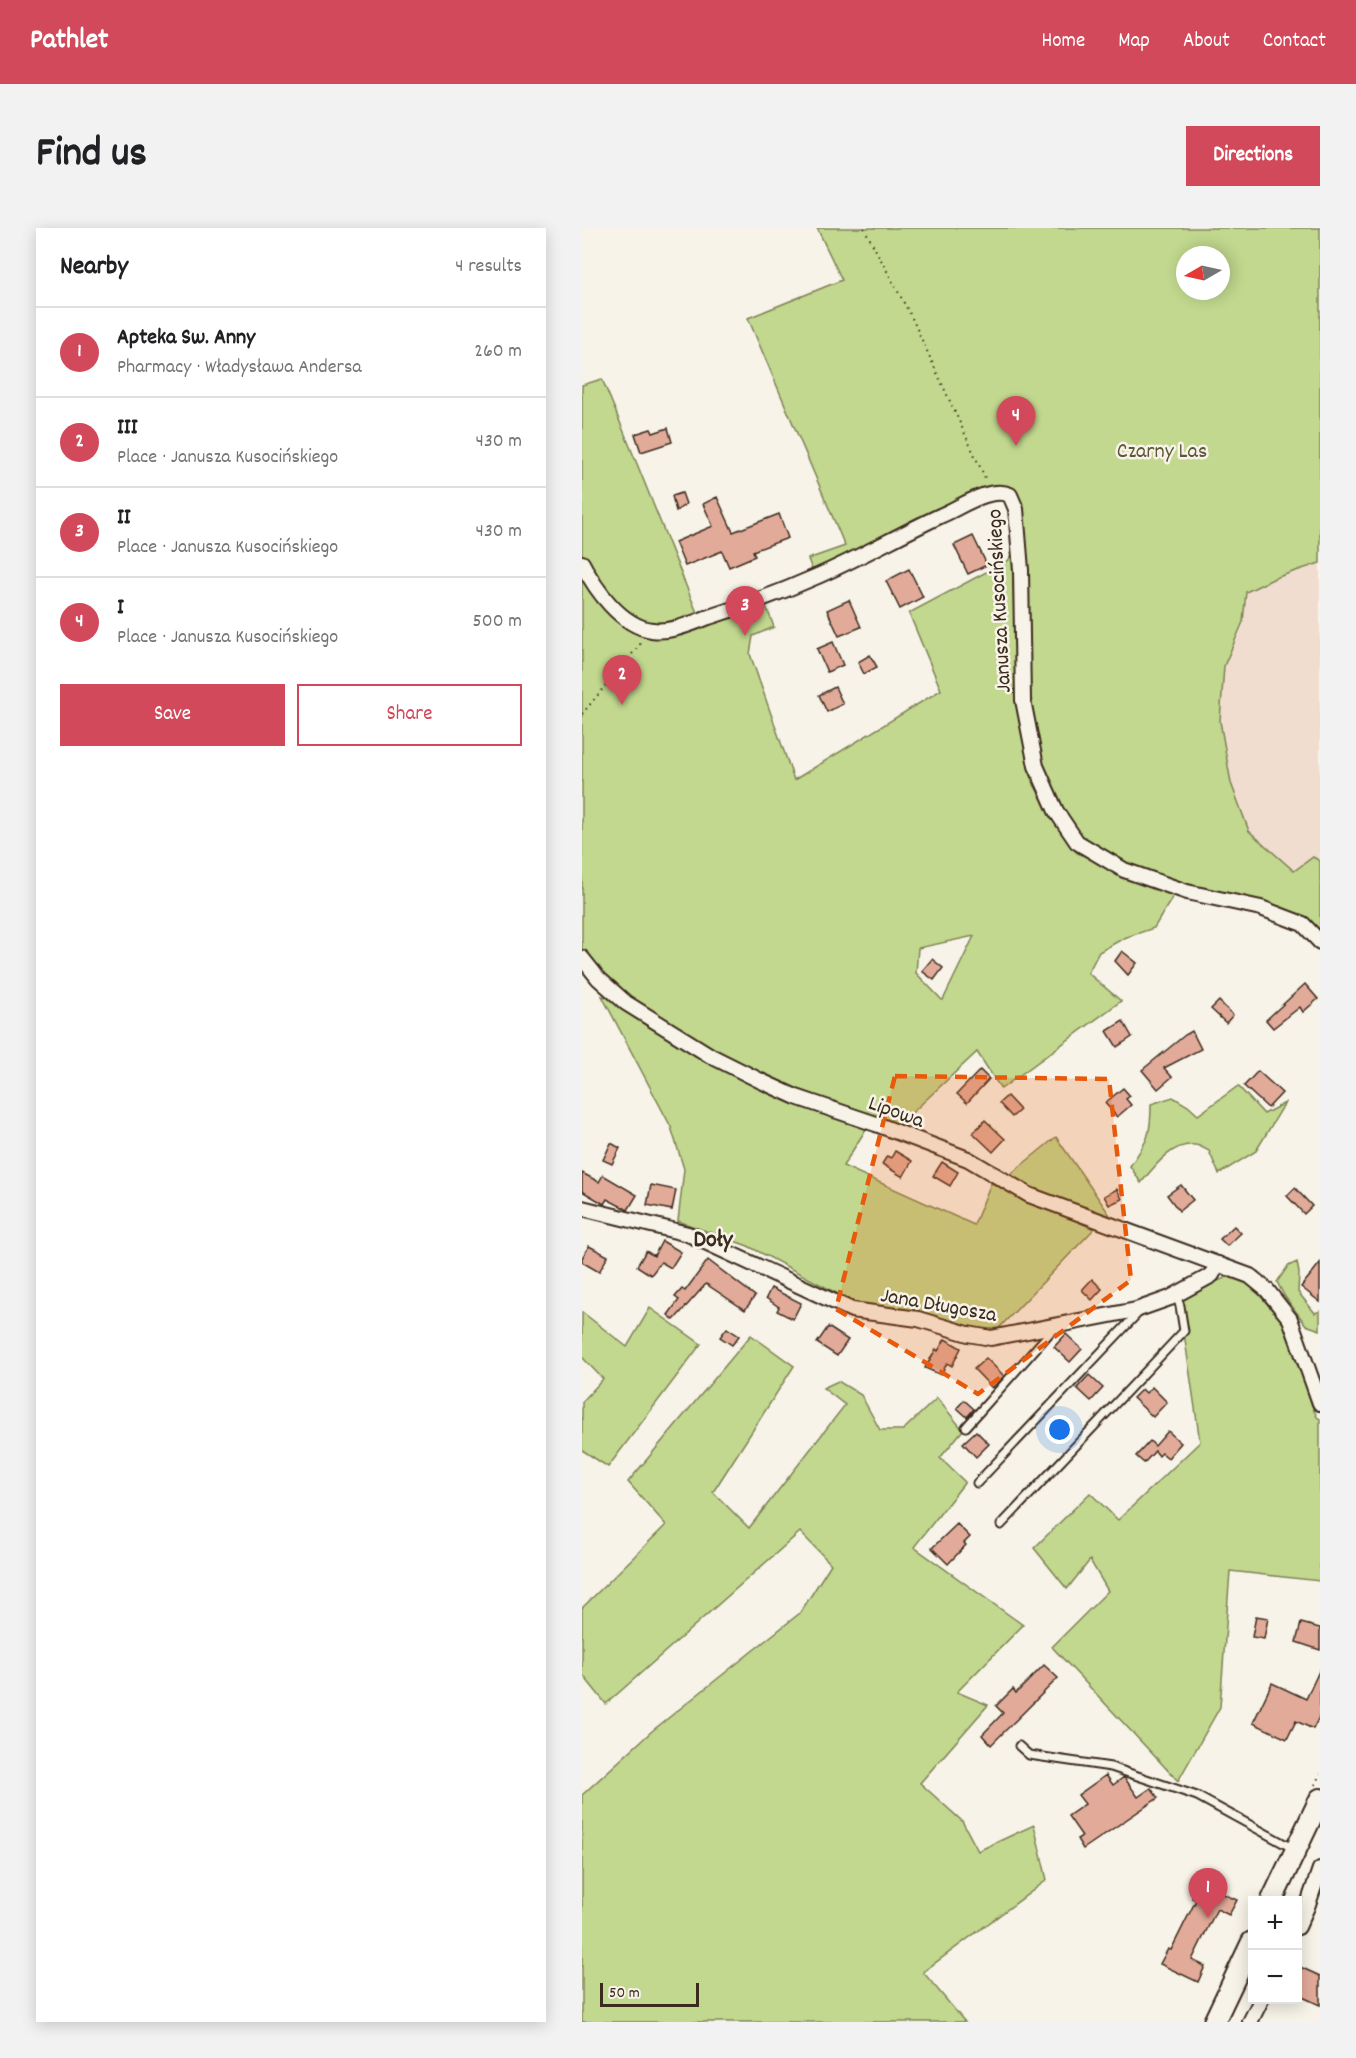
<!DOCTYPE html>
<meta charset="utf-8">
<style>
:root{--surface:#fff;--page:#f2f2f2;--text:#202124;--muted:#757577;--line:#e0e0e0;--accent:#d1495b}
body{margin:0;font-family:Dekko,sans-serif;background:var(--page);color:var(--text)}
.controls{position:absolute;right:18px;bottom:18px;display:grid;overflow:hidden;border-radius:0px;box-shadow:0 3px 15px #0003}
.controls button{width:54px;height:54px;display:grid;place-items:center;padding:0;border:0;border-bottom:2px solid var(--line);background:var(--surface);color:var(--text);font:30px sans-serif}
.compass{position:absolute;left:594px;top:18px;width:54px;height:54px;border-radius:50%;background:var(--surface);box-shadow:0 3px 15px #0003;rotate:261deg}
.scale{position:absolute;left:18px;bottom:15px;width:99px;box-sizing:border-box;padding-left:6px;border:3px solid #3b2a1e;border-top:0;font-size:16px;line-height:21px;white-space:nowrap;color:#3b2a1e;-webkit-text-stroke:4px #f7f3e8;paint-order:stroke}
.you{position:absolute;left:478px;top:1202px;width:21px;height:21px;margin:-15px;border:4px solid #fff;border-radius:50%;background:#1a73e8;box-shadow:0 0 0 9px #1a73e833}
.badge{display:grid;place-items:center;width:39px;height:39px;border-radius:50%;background:var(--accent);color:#fff;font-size:20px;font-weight:700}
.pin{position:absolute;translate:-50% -50px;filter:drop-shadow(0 2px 3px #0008)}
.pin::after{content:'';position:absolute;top:32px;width:21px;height:18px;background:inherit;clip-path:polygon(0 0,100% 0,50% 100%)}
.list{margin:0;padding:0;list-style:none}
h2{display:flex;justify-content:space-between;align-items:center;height:78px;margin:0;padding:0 24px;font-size:26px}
h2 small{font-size:20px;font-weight:400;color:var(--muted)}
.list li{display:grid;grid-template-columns:39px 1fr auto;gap:18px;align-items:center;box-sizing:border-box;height:90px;padding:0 24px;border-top:2px solid var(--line)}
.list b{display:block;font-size:22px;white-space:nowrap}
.list p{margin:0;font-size:20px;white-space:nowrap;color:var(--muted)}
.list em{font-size:20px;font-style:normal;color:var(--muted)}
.actions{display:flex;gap:12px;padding:18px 24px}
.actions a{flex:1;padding:14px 0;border:2px solid var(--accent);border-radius:0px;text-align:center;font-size:21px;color:var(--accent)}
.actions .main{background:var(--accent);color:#fff}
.map{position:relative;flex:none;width:738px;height:1794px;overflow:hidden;border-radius:0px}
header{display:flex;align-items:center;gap:36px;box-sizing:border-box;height:84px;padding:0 30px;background:var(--accent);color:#fff}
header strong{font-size:28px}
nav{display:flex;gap:33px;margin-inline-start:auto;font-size:21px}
.intro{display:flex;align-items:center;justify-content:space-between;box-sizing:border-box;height:144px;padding:0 36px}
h1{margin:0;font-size:42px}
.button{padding:15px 27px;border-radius:0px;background:var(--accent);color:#fff;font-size:21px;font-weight:700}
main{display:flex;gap:36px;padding:0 36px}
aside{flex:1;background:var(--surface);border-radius:0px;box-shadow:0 3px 15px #0003}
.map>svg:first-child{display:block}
</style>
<header>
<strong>Pathlet</strong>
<nav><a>Home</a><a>Map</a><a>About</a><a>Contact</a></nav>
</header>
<div class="intro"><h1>Find us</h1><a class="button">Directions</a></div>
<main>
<aside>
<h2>Nearby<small>4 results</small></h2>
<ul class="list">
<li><span class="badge">1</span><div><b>Apteka Sw. Anny</b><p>Pharmacy · Władysława Andersa</p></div><em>260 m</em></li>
<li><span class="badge">2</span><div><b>III</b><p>Place · Janusza Kusocińskiego</p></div><em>430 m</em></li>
<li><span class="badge">3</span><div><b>II</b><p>Place · Janusza Kusocińskiego</p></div><em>430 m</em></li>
<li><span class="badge">4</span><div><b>I</b><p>Place · Janusza Kusocińskiego</p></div><em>500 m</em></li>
</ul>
<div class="actions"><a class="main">Save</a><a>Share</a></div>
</aside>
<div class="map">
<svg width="738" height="1794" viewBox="0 0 738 1794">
<rect width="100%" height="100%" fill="#f7f3e8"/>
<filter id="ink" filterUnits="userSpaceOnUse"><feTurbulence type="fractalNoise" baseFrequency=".0167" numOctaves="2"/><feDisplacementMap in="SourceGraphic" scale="12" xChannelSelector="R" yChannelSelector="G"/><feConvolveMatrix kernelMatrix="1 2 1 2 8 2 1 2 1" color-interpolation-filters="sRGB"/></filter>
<g filter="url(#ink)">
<path fill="#f1ddd0" d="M738,335v298l-7,-3 -19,13 -45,-40 -18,-48 -11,-62 4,-55 20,-43 2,-31 29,-14z"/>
<g fill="#c1d88e" stroke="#7e8156" stroke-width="1.5" fill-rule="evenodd">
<path d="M235,0h503v335l-45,15 -29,14 -3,30 -19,44 -4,55 11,62 18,48 45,40 19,-14 7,4v78l-16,-16 -180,-54 -46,-28 -22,-30 -33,-111 -7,-191 -16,-16 -77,31 -5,-7 -105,55 -5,-13 37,-13 -97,-228 94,-38zM603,27h36v36h-36z"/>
<path d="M20,151c34,80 65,161 98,241l63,-22 11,29 -21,9 -3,18 44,126 147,-90 -32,-77 100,-53 3,-10 4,143 17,90 30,52 14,18 98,40 -21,35 -30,10 -25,14 -11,21 33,28 -120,88 -24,-37 -79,74 -132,-49 102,49 -25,40 131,59 17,-42 103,46 -95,99 -20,2 -120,-25 -111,-59 -70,-25 6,-52 -13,-42 -69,-131 8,2 36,27 22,11 -86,-75v-576zM392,708l-31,64h-1l-26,-27 2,-25z"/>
<path d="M656,858l26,28 21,-11 -29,48 -37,23 -10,-23c-4,-2 -10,-6 -14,-6 -23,-3 -41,22 -54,38l-11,-17c18,-26 21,-30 21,-62l22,-7 15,9 10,9z"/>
<path d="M474,909l58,84 -107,-44z"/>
<path d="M715,1034l2,11 -1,19 17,21 5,-2v19l-14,-5 -21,-28 -8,-15 11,-16z"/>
<path d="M648,1048l17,4 42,50 23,76 5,11 3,2v162l-90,-10 -10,136 -42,74 -126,-134 56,-56 -18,-31 -23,29 -33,-41 56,-55 28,27 82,-78 -20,-136 8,-13z"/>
<path d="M68,1080l51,36 -93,123 -26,-17v-48l21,-23 -21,-22v-45l45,35z"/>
<path d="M169,1107l43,31 -81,126 36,36 96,-123 -22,-17 15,-7 23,14 19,35h23l34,-32 26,32 -23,28 25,24 -51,65 109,78 -66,67 31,13 -68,78 42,38 16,30 56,-26 13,55 -124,92 42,50h-383v-227l70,-64 148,-118 31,-49 -31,-32 -194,172 -24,-30v-66l84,-83 -38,-43z"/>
</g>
<g fill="#e2ab99" stroke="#3b2a1e" stroke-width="1.5">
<path d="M86,200l4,14 -31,10 -6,-18 16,-5 2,4z"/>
<path d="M100,265l4,11 -10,7 -4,-15z"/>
<path d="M135,269l16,35 46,-18 9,24 -35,13 2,5 -26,11 -7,-16 -37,15 -10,-24 38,-16 -10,-22z"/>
<path d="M391,308l14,29 -19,9 -14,-29z"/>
<path d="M327,341l14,28 -23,12 -14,-28z"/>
<path d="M267,372l12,27 -22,9 -12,-26z"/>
<path d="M251,414l10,23 -16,7 -10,-23z"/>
<path d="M288,427l7,12 -13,7 -6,-12z"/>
<path d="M253,459l8,17 -16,8 -8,-17z"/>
<path d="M540,723l15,12 -9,12 -13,-14z"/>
<path d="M350,731l11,9 -9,12 -12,-9z"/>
<path d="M723,756l13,15 -15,13 -3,-5 -27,21 -7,-8z"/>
<path d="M637,773l14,14 -7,8 -15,-14z"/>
<path d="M541,793l9,16 -15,10 -10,-16z"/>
<path d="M610,803l9,18 -37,19 8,9 -14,12 -16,-19 43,-35z"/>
<path d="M398,842l9,9 -22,24 -10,-9z"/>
<path d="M676,843l24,22 -14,15 -24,-22z"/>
<path d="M541,860l7,8 -4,3 5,6 -14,12 -12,-14z"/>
<path d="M425,868l13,14 -8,7 -13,-14z"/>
<path d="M403,892l20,19 -12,13 -20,-19z"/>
<path d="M29,915l9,5 -8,16 -9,-4z"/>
<path d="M313,923l17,10 -9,16 -21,-13 5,-8 4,2z"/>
<path d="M360,934l16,10 -8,14 -17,-10z"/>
<path d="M0,945l17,9 4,-7 34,20 -9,15 -21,-11 -3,5 -22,-13z"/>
<path d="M69,957l25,5 -4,20 -25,-5z"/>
<path d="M599,957l12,15 -14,11 -12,-16z"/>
<path d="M713,960l17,18 -8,8 -17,-18z"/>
<path d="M535,961l5,10 -13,6 -5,-9z"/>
<path d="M652,998l7,7 -14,13 -7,-7z"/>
<path d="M80,1013l19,11 -10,16 -10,-6 -10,13 -14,-9 9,-15 8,5z"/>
<path d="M7,1018l19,10 -9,16 -17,-10v-4z"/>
<path d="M126,1032l47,36 -10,14 -39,-26 -32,36 -6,-5 11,-15 -4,-3 7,-8 3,2z"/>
<path d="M738,1035v39l-19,-15z"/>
<path d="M510,1051l10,10 -10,11 -10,-10z"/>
<path d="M189,1060l30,15 -8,16 -16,-8 2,-4 -13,-9z"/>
<path d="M246,1099l20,13 -11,16 -20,-13z"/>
<path d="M145,1100l12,8 -7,9 -12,-8z"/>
<path d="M484,1106l16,15 -12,13 -16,-15z"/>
<path d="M363,1111l16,9 -9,18 -5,-3 -6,12 -16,-7 11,-19 2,2z"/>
<path d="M404,1130l18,18 -12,12 -18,-19z"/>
<path d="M507,1147l14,13 -12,13 -14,-13z"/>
<path d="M570,1159l15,15 -14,15 -20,-19 9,-9 4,4z"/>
<path d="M382,1172l10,9 -7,8 -10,-9z"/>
<path d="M394,1203l13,13 -13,13 -13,-14z"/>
<path d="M586,1203l13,12 -13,15 -6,-5 -3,3 -4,-5 -11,12 -8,-7 14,-15 5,5z"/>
<path d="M375,1296l13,13 -6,6 2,2 -18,19 -16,-16z"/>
<path d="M674,1388l12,2 -4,21 -12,-2z"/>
<path d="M719,1395l19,5v22l-24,-8z"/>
<path d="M462,1437l14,13 -67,67 -9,-10 21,-22 -7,-7 17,-17 3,4z"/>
<path d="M738,1441v46l-7,14 -17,-8 -9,18 -34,-16 19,-40 34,16z"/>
<path d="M524,1547l7,10 11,-8 14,20 13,-9 7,10 -75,51 -6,-10 5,-3 -14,-20 17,-12 -7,-9z"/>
<path d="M617,1655l38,17 -8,15 -12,-6 -25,51 13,6 -7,16 -38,-18 8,-15 3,1 25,-50 -4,-2z"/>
<path d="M716,1738l22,10v29l-22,-10z"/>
</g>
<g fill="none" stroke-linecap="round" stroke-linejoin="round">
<g stroke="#3b2a1e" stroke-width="11">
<g id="lane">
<path d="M384,1199l88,-99"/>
<path d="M395,1255l163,-172"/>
<path d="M419,1297l183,-194 -4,-25 -4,-11"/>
<path d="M437,1518l10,9 82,12 86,29 97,53"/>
</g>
</g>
<g stroke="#3b2a1e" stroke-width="18">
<g id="street">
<path d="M0,335c13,26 39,63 70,67 19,3 40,-7 57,-13 38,-12 75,-26 111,-42 41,-18 81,-41 122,-60 19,-8 48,-29 68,-20l6,14 5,61 2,130 13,66 20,45 21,31 47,28 63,22 74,16 42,16 17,18"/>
<path d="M0,730l16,20 28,25 85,53 50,25 35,16 80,27 92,35 61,36 221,81 17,14 23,29 30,84"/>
<path d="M0,980l106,26 164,76 66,9 50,15 23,4 145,-28 34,-12 42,-23 6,-11"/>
<path d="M716,1699l9,-20 13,-38"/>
<path d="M668,1794l11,-22"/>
</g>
</g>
<g stroke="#3b2a1e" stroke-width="24">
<g id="secondary">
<path d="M690,1672l48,-101"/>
<path d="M632,1794l38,-80"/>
</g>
</g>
<g stroke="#3b2a1e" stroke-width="2" stroke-dasharray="1.5 4.5" stroke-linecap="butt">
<path d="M282,0l47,88 75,164"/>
<path d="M0,486l60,-72"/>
<path d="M733,1557l5,-11"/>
<path d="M667,1697l3,-8"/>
</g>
<use href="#lane" stroke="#f7f3e8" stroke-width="7"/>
<use href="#street" stroke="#f7f3e8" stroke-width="14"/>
<use href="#secondary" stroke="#f7f3e8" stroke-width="20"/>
</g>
</g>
<path fill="#e8590c" fill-opacity="0.2" stroke="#e8590c" stroke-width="4.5" stroke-dasharray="12 8" stroke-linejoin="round" d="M313,848l214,3 22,201 -153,114 -142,-85z"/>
<g text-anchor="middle" stroke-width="5" stroke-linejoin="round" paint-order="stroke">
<g font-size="22" fill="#5c563a" stroke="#f7f3e8">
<text x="580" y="229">Czarny Las</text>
</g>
<g font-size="22" fill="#3b2a1e" stroke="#f7f3e8">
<text transform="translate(415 373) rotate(-93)" y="8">Janusza Kusocińskiego</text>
<text transform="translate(315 882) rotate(20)" y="8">Lipowa</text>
<text transform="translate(357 1075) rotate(10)" y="8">Jana Długosza</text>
</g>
<g font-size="24" font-weight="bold" fill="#3b2a1e" stroke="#f7f3e8">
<text x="131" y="1018">Doły</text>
</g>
</g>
</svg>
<div class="controls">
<button>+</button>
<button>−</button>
</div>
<svg class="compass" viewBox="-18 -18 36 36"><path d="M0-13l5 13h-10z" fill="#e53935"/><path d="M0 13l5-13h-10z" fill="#757577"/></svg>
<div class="scale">50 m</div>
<div class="you"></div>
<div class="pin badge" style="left:626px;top:1690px">1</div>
<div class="pin badge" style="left:40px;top:477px">2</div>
<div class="pin badge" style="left:163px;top:408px">3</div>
<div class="pin badge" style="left:434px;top:218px">4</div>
</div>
</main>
